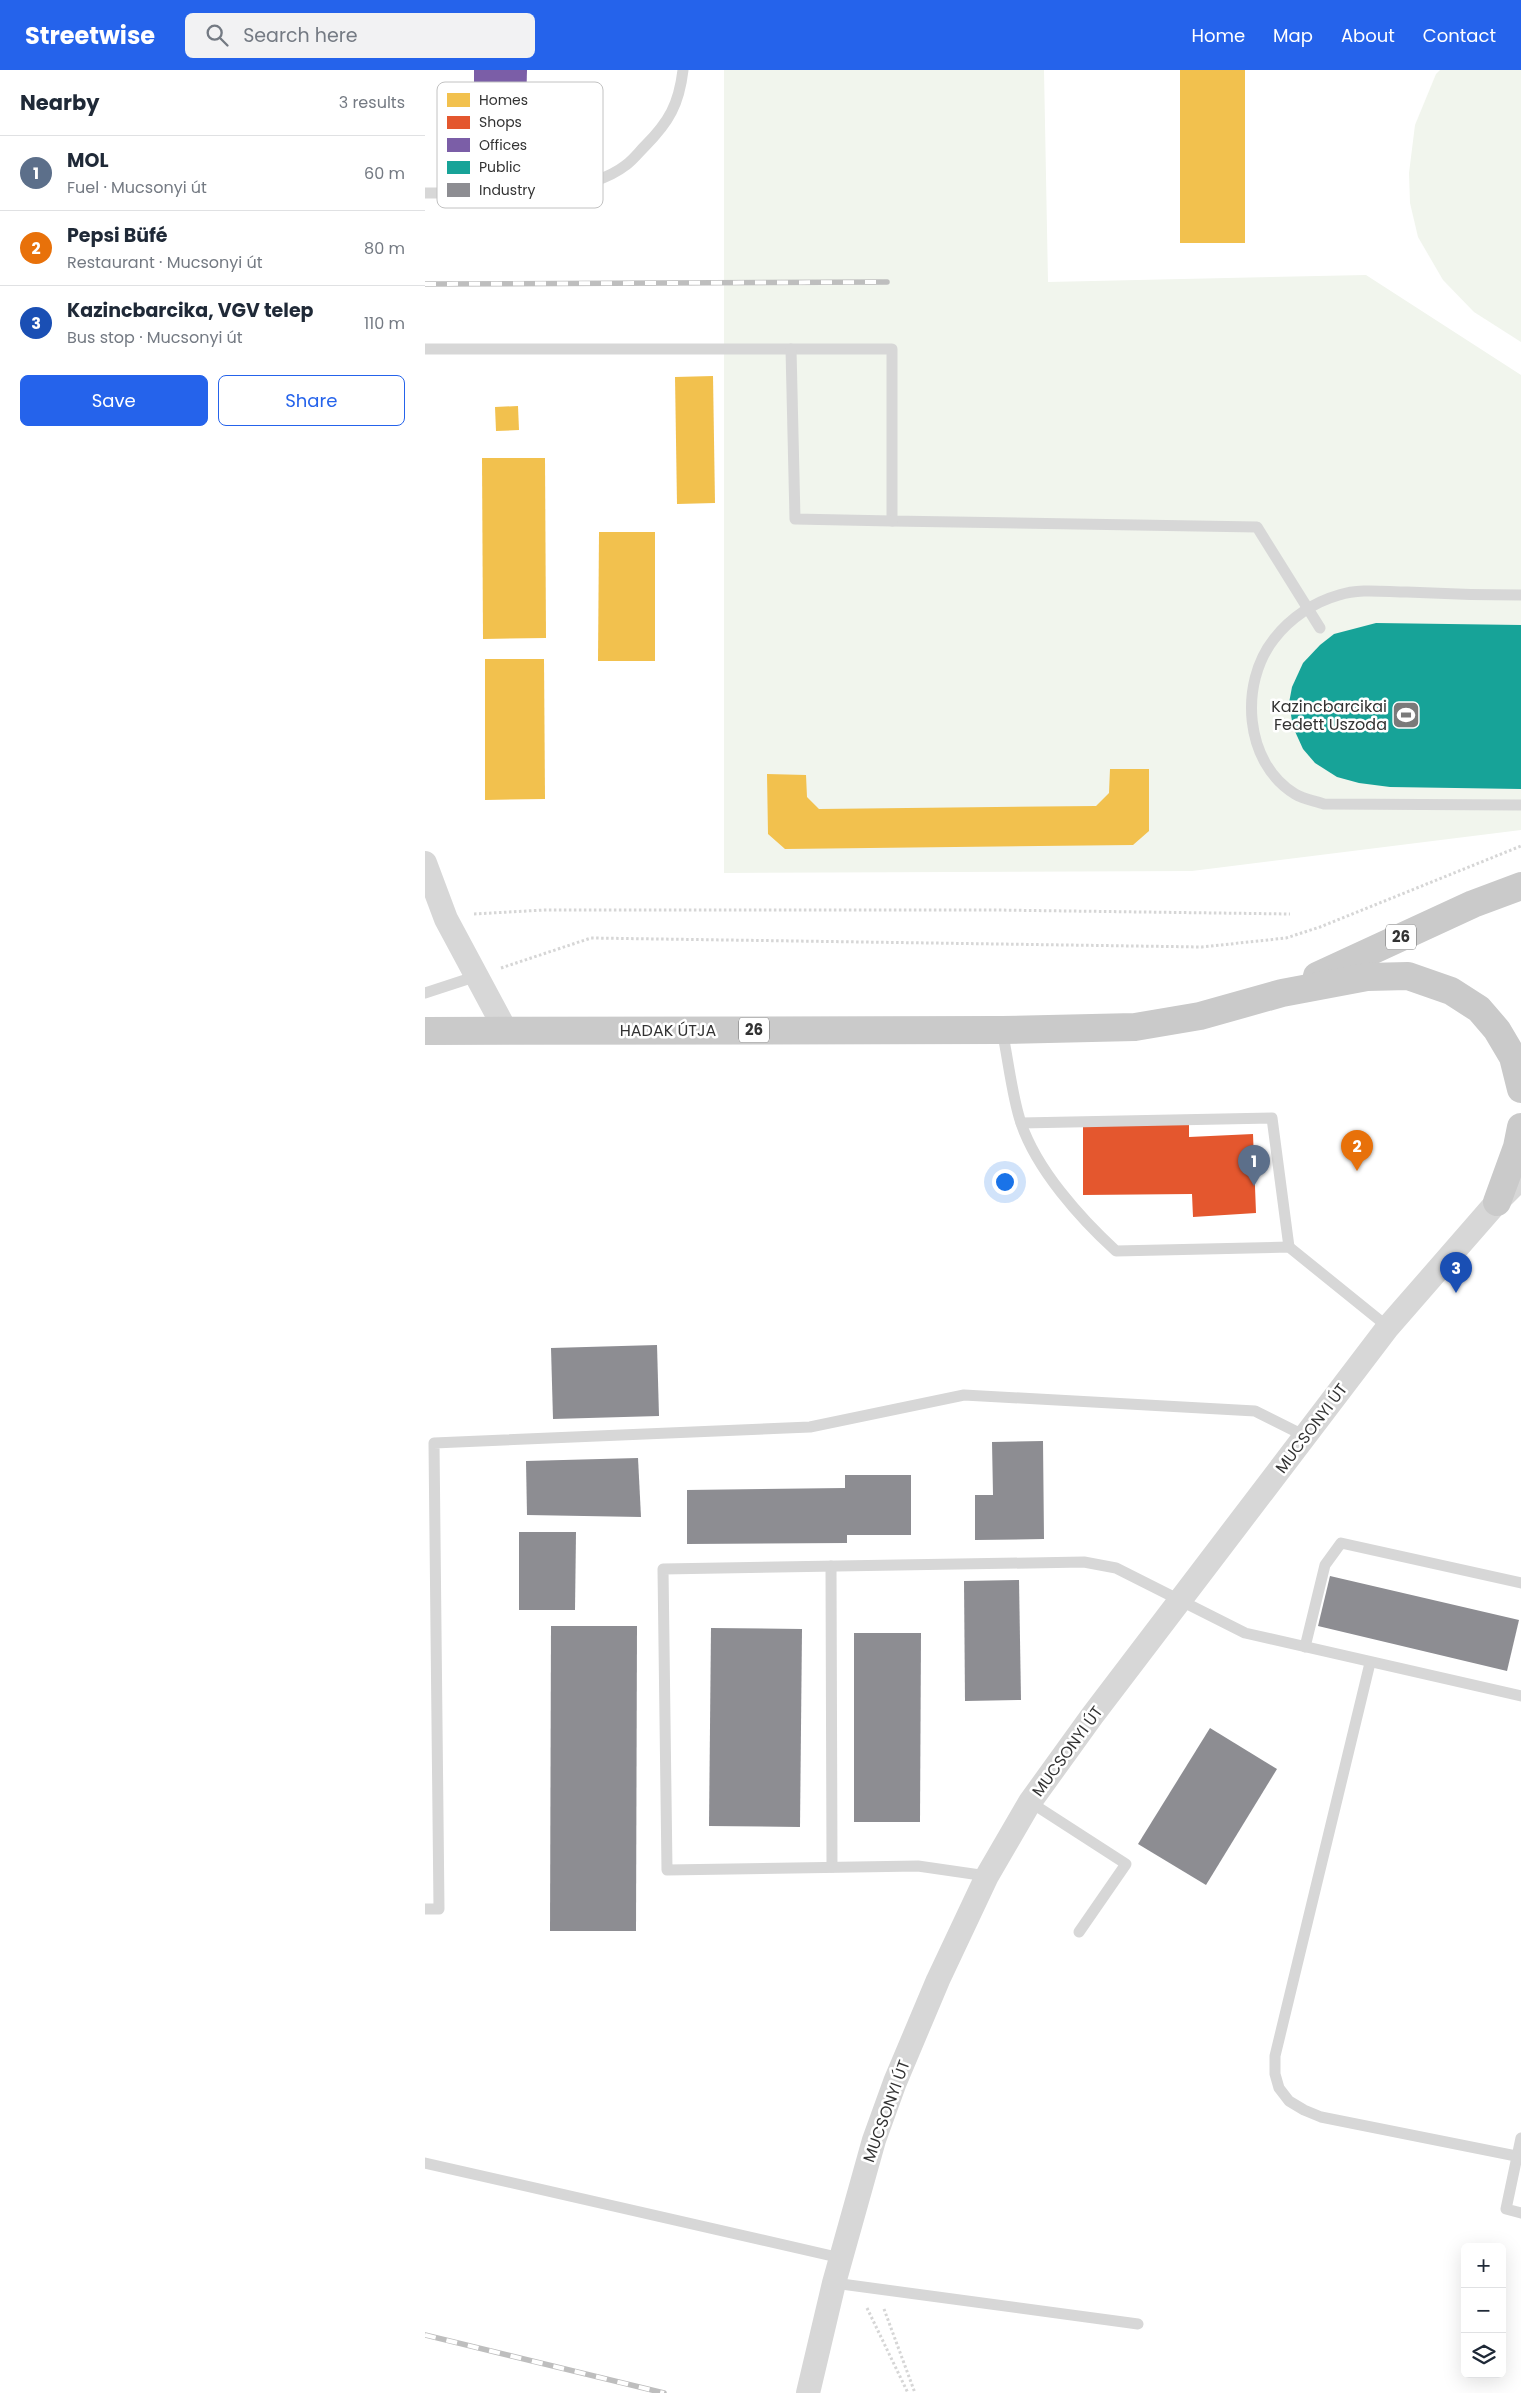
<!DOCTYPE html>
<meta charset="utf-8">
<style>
:root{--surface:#fff;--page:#f2f2f3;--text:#1f2937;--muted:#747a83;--line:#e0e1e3;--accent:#2563eb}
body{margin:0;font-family:Poppins,sans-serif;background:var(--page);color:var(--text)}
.controls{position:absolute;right:15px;bottom:15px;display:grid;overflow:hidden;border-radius:8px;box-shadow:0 5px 20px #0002}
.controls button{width:45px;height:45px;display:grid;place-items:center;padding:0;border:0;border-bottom:1px solid var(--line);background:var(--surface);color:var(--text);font:25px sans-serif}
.you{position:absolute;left:579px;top:1111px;width:18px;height:18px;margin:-12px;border:4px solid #fff;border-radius:50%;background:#1a73e8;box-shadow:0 0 0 8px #1a73e833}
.badge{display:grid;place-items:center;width:32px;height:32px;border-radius:50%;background:var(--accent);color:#fff;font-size:16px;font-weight:700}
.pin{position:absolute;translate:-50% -41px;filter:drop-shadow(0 1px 2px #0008)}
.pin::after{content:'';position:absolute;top:26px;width:18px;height:15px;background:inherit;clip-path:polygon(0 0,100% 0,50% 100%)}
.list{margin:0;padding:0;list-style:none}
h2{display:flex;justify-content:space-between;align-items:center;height:65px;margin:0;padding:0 20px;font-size:21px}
h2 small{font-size:16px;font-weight:400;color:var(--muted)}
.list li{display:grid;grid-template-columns:32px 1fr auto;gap:15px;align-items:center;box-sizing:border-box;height:75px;padding:0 20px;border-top:1px solid var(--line)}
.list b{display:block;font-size:19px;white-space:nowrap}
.list p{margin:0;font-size:16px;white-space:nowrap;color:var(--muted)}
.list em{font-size:16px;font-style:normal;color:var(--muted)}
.actions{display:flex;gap:10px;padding:15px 20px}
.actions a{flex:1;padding:11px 0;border:1px solid var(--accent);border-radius:8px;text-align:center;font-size:18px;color:var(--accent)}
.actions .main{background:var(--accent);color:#fff}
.icon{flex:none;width:28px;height:28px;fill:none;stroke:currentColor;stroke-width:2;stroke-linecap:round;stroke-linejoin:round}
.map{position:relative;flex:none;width:1096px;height:2323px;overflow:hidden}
header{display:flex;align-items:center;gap:30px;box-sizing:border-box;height:70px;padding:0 25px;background:var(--accent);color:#fff}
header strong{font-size:24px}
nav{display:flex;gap:28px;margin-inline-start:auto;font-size:18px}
.search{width:350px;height:45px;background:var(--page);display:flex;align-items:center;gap:12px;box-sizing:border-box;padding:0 18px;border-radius:8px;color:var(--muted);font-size:19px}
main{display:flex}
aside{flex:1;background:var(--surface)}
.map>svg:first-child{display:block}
</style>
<header>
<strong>Streetwise</strong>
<div class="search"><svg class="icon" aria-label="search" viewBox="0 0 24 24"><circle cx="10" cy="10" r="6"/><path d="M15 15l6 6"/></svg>Search here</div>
<nav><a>Home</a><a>Map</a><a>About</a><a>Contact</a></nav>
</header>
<main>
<aside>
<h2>Nearby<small>3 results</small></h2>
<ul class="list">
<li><span class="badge" style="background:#5c6f8a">1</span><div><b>MOL</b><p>Fuel · Mucsonyi út</p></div><em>60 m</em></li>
<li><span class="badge" style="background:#e8710a">2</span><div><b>Pepsi Büfé</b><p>Restaurant · Mucsonyi út</p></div><em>80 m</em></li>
<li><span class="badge" style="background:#1a4fb4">3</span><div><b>Kazincbarcika, VGV telep</b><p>Bus stop · Mucsonyi út</p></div><em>110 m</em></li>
</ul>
<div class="actions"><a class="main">Save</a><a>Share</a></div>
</aside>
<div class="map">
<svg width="1096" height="2323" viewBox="0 0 1096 2323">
<rect width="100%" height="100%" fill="#fff"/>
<g fill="#f1f5ed">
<path d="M299,0h320l4,212 318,-7 155,100v455l-329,41 -468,2z"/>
<path d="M1015,0h81v272l-47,-30 -31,-32 -25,-43 -8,-34 -1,-30 6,-48 21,-51z"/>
</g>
<g fill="#f2c14e">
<rect x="755" y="0" width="65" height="173"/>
<path d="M288,306l2,127 -38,1 -2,-127z"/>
<path d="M93,336l1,24 -23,1 -1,-24z"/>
<path d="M57,388h63l1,180 -63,1z"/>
<path d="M174,462h56v129h-57z"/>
<path d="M60,589h59l1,140 -60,1z"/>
<path d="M685,699h39v62l-16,14 -348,4 -17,-15 -1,-60 39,1 1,22 12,12 277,-3 13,-13z"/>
</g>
<path fill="#e4572e" d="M764,1053v14l64,-3 3,79 -63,4 -1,-23 -109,1v-71z"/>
<path fill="#7b5ea7" d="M49,0h53l-1,38h-52z"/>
<path fill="#17a398" d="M951,553l145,2v164l-131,-2 -31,-4 -22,-6 -22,-14 -12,-14 -10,-22 -4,-24 3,-16 11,-24 17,-18 14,-11z"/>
<g fill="#8d8d92">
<path d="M232,1275l2,71 -106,3 -2,-71z"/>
<path d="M618,1371l1,98 -69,1v-45h18l-1,-53z"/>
<path d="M213,1388l3,59 -114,-2 -1,-54z"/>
<path d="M420,1405h66v60h-64v8l-160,1v-54l158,-2z"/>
<path d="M94,1462h57l-1,78h-56z"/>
<path d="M905,1506l189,44 -12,51 -189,-45z"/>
<path d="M594,1510l2,120 -56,1 -1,-120z"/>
<path d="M126,1556h86l-1,305h-86z"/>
<path d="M286,1558l91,1 -2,198 -91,-1z"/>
<path d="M429,1563h67l-1,189h-66z"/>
<path d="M785,1658l67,41 -71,116 -68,-41z"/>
</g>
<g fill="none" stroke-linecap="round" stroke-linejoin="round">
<g stroke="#d6d6d6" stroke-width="3" stroke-dasharray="2.5 2.5" stroke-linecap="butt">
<path d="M49,844l70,-4h451l295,4"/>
<path d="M76,898l90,-30 611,9 84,-9 34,-11 201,-81"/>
<path d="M442,2238l41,85"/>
<path d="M459,2239l31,84"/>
</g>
<g stroke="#d7d7d7" stroke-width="11">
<path d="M0,123c57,-1 155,8 201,-28 7,-5 13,-13 19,-19 24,-24 34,-42 38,-76"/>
<path d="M0,279h467v172l365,6 63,101"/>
<path d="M366,279l4,170 97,2"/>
<path d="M1096,525c-38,0 -76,-1 -114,-3 -21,0 -47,-4 -68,3 -25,7 -49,23 -65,44 -35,44 -30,124 21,155 8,5 20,7 29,10l197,1"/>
<path d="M0,923l52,-17"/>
<path d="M577,960c6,28 10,67 19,93 16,47 59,95 95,128l173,-4 99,80"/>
<path d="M596,1053l251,-5 17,129"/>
<path d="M406,1496l1,301"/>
<path d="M880,1577l20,-82 16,-22 180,40"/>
<path d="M945,1593l-95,393v18l4,14 10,13 15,9 17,7 195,39"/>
<path d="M605,1732l96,62 -47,68"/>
<path d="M562,1806l-69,-10 -251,4 -4,-301 421,-7 32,6 129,65 276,63"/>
<path d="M0,1839h14l-5,-466 376,-16 154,-32 291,16 50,25"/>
<path d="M1096,2068l-15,71 15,4"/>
<path d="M0,2093l416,95"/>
<path d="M409,2213l304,41"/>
</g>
<g stroke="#d7d7d7" stroke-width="24">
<path d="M0,793l21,56 60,112"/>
<path d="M383,2323l26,-110 40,-143 21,-58 43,-102 49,-104 43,-74 62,-86 296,-389 109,-125 24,-24"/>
</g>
<g stroke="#cacaca" stroke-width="28">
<path d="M892,906l156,-72 48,-18"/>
<path d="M0,961l577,-1 133,-3 65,-11 82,-23 85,-16 41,-1 43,15 28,18 18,21 16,27 8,32"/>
<path d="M1072,1132l20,-55 4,-20"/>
</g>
<g stroke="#bebebe" stroke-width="5.5">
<g id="rail">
<path d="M0,214l462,-2"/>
<path d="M0,2265l239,58"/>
</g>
</g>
<use href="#rail" stroke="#fff" stroke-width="4" stroke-dasharray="11" stroke-linecap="butt"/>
</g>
<defs>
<g id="stadium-square" transform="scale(1.4375)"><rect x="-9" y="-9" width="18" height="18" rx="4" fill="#7a7a7a" stroke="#fff"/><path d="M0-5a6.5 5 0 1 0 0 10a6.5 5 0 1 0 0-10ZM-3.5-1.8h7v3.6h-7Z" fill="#fff"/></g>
</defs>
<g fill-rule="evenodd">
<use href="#stadium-square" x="981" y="645"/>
</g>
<g text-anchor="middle" stroke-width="5" stroke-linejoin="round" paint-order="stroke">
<g fill="#fff" stroke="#707070" stroke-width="1">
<rect x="961" y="854.5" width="30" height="25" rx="4"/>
<rect x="314" y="947.5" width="30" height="25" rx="4"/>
</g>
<g font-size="15" font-weight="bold" fill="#333">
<text x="976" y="872">26</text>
<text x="329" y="965">26</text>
</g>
<g font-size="16" fill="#333" stroke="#fff" text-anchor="end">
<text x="962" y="642">Kazincbarcikai<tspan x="962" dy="18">Fedett Uszoda</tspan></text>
</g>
<g font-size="16" fill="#333" stroke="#fff">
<text x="243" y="966">HADAK ÚTJA</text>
<text transform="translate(886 1358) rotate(-53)" y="6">MUCSONYI ÚT</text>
<text transform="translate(642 1681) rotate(-54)" y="6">MUCSONYI ÚT</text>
<text transform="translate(461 2041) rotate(-70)" y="6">MUCSONYI ÚT</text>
</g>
</g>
<rect x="12" y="12" width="166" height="126" rx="8" fill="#fff" stroke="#c2c2c2" stroke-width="1"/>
<rect x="22" y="23" width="23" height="14" fill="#f2c14e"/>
<rect x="22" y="46" width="23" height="13" fill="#e4572e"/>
<rect x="22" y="68" width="23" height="14" fill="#7b5ea7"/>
<rect x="22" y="91" width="23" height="13" fill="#17a398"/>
<rect x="22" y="113" width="23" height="14" fill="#8d8d92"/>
<g font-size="14" fill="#333">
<text x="54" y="35">Homes</text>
<text x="54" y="57">Shops</text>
<text x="54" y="80">Offices</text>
<text x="54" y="102">Public</text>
<text x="54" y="125">Industry</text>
</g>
</svg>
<div class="controls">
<button>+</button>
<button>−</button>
<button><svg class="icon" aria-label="layers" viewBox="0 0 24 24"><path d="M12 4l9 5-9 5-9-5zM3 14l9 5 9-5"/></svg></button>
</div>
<div class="you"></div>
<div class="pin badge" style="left:829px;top:1116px;background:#5c6f8a">1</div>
<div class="pin badge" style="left:932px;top:1101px;background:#e8710a">2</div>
<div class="pin badge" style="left:1031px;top:1223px;background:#1a4fb4">3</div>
</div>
</main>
